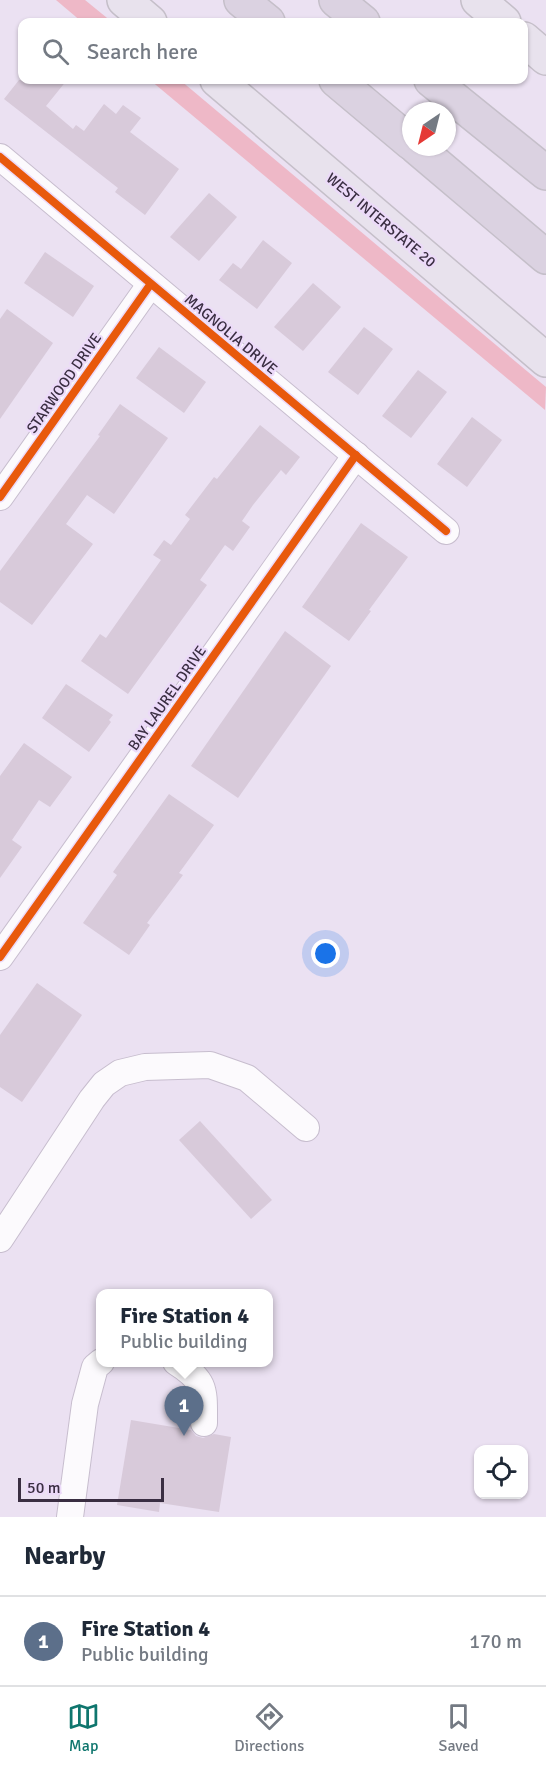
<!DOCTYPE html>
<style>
:root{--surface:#fff;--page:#f6f6f7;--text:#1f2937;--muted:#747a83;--line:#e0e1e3;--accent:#0f766e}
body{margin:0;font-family:Signika,sans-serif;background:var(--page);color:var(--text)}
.controls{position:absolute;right:18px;bottom:18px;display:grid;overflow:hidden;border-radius:12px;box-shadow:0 2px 4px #0004}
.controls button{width:54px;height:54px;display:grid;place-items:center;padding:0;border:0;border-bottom:2px solid var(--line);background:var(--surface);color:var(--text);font:30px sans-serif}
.compass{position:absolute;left:402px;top:102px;width:54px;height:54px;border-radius:50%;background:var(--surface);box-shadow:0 2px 4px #0004;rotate:215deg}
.scale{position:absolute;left:18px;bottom:15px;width:146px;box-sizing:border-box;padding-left:6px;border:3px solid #3a2e42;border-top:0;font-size:16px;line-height:21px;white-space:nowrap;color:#3a2e42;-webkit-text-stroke:4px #ecdaf9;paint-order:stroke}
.you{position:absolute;left:326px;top:954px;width:21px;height:21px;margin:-15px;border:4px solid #fff;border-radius:50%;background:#1a73e8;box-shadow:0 0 0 9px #1a73e833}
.badge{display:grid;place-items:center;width:39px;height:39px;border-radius:50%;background:var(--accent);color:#fff;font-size:20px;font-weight:700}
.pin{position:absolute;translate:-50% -50px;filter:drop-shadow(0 2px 3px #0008)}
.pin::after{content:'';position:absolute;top:32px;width:21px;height:18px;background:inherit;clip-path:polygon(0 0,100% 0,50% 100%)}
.popup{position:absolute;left:96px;top:1289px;width:177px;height:78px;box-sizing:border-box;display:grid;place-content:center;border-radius:12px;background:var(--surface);filter:drop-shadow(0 2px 4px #0005);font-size:20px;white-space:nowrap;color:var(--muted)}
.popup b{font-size:22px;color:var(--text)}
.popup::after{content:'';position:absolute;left:50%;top:100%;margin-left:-12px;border:12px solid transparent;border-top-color:var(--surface)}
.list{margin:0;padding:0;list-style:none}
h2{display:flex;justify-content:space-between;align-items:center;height:78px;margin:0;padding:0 24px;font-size:26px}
h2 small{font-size:20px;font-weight:400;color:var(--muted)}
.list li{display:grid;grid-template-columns:39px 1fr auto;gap:18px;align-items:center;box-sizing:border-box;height:90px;padding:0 24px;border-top:2px solid var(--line)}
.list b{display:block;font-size:22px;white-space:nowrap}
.list p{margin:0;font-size:20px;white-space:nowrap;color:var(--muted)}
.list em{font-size:20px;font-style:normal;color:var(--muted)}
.icon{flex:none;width:33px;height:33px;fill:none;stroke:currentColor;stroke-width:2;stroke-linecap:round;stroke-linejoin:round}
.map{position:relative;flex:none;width:546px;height:1517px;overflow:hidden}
.search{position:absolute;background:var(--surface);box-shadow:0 2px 4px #0004;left:18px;right:18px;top:18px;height:66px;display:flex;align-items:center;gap:15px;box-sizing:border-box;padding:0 21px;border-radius:12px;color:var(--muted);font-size:22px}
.sheet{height:168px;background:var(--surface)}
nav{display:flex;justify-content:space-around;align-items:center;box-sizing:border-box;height:84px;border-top:2px solid var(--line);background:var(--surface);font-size:16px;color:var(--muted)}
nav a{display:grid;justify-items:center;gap:3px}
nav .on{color:var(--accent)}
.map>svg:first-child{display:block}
</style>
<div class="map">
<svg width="546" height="1517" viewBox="0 0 546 1517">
<rect width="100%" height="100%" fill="#ebe1f2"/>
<g fill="#eeb8c7">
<path d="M56,0h29l27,22h-30z"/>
<path d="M150,80h30l366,307 -1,23z"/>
</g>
<g fill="#d8cada">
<path d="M19,80h48l-21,26 27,23 3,-4 8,6 20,-27 12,10 7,-9 18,13 -11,14 49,37 -34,46 -30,-23 3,-4 -114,-89z"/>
<path d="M209,193l28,24 -38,44 -29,-24z"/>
<path d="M263,240l29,23 -35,46 -38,-29 14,-17 8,6z"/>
<path d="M45,252l49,34 -21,31 -49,-34z"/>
<path d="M313,283l28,24 -38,44 -29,-24z"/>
<path d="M7,309l46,34 -53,76v-100z"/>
<path d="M364,327l29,22 -35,46 -30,-23z"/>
<path d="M159,347l47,35 -22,31 -48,-35z"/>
<path d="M418,370l29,22 -36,46 -29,-22z"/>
<path d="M120,404l48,34 -54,76 -27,-19 -21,29 27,20 -61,81 -32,-23v-31l100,-135 -2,-1z"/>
<path d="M472,417l30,23 -35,47 -30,-23z"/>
<path d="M260,425l40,32 -14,18 -5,-5 -28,35 -11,16 8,6 -17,24 -8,-6 -25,35 7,5 -79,109 -47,-33 19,-27 6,4 55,-78 -8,-5 11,-15 7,5 19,-26 -5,-4 29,-38 3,2z"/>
<path d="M361,523l47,34 -39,53 2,1 -22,30 -47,-34z"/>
<path d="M285,631l46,35 -93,132 -47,-32z"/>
<path d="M66,684l47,31 -4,5 2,2 -22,30 -47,-34z"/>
<path d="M24,743l48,34 -22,30 -11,-7 -27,40 10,7 -22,31v-102z"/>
<path d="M169,794l45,31 -35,48 4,2 -36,48 3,2 -21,30 -46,-32 34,-48 -4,-3z"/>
<path d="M37,983l45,32 -60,87 -22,-15v-52z"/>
<path d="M200,1121l72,79 -21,19 -72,-79z"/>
<path d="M131,1420l60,10 5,6 7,2 11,-4 17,3 -12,75 -59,-9 -1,9 -42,-7z"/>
</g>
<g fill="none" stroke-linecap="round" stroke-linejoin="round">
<g stroke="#c7bdce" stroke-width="28">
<g id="minor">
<path d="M0,157l446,374"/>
<path d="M0,497l150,-212"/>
<path d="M0,957l356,-502"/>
<path d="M0,1239l92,-140 12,-15 16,-11 25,-6 65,-2 37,13 59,50"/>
<path d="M176,1362c30,19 28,27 28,61"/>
<path d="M70,1517l15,-113 10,-37 6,-5"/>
</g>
</g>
<g stroke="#c5bfc9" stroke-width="36">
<g id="major">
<path d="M124,0l26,22"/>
<path d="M478,0l26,22"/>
<path d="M524,39l22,19"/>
<path d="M217,80l329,280"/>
</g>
</g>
<g stroke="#c5bfc9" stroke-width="36">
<g id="highway">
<path d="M241,0l27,22"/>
<path d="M336,0l27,22"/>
<path d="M336,80l75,63"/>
<path d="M431,80l115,93"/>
<path d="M416,147l130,110"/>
</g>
</g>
<use href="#minor" stroke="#fcfafd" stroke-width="26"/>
<use href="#major" stroke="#e8e2ed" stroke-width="33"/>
<use href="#highway" stroke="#dbd2e1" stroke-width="33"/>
<g stroke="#ecdaf9" stroke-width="11">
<g id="cycleway">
<path d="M0,157l446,374"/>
<path d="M0,497l150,-212"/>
<path d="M0,957l356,-502"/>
</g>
</g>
<use href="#cycleway" stroke="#e8590c" stroke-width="8"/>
</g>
<g text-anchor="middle" stroke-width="4.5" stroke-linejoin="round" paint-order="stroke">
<g font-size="15" fill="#3a2e42" stroke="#ecdaf9">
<text transform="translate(381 220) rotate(40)" y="5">WEST INTERSTATE 20</text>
<text transform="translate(231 334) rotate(40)" y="5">MAGNOLIA DRIVE</text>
<text transform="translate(64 383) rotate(-55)" y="5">STARWOOD DRIVE</text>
<text transform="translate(167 698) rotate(-55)" y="5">BAY LAUREL DRIVE</text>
</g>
</g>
</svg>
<div class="controls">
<button><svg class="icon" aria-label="locate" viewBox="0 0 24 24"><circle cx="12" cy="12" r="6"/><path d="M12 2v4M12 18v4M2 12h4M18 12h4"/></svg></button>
</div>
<svg class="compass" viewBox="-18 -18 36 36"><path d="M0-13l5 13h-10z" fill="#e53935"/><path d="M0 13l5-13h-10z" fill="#747a83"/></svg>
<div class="scale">50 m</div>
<div class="you"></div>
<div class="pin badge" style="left:184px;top:1436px;background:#5c6f8a">1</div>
<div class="popup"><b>Fire Station 4</b>Public building</div>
<div class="search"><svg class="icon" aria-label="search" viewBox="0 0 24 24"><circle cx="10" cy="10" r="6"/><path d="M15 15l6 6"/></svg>Search here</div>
</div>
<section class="sheet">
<h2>Nearby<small></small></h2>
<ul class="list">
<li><span class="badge" style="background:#5c6f8a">1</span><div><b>Fire Station 4</b><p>Public building</p></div><em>170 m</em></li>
</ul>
</section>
<nav>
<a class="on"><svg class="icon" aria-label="map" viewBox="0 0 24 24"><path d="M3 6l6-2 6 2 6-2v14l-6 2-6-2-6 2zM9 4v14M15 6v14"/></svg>Map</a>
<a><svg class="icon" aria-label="directions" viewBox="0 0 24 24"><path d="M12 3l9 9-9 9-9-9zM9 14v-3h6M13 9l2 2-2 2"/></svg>Directions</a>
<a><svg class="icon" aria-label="saved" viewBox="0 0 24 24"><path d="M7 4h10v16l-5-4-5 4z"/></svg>Saved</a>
</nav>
